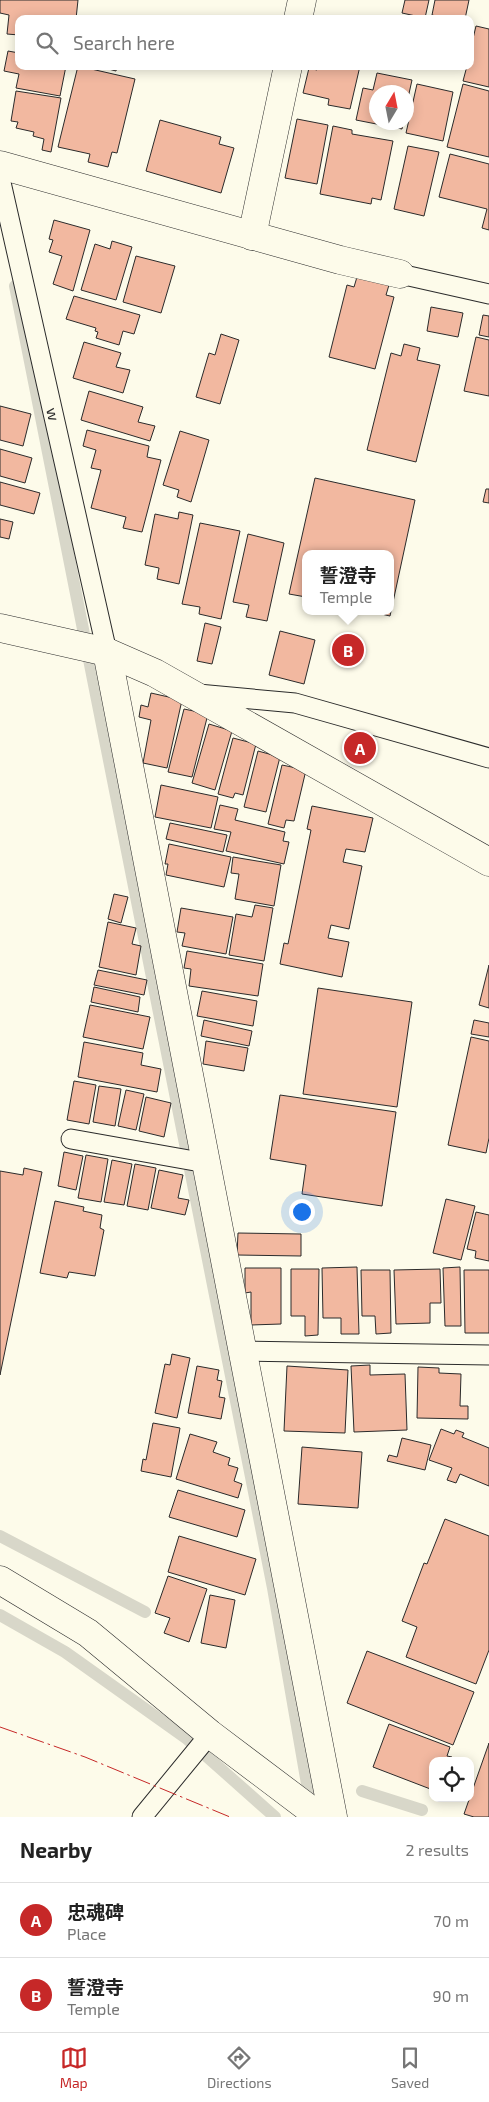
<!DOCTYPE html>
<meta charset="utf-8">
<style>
:root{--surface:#fff;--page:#f6f6f6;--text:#222;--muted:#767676;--line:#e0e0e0;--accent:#c62828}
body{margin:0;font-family:"Exo 2","Noto Sans JP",sans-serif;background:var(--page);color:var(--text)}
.controls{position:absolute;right:15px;bottom:15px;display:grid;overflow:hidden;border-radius:10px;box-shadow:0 2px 12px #0003}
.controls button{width:45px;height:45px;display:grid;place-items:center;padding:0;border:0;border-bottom:1px solid var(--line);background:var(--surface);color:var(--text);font:25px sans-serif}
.compass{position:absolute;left:369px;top:85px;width:45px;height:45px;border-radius:50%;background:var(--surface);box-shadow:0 2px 12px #0003;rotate:10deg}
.you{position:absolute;left:301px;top:1211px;width:18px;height:18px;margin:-12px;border:4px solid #fff;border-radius:50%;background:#1a73e8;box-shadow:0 0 0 8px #1a73e833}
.badge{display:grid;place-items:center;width:32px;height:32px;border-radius:50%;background:var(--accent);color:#fff;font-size:16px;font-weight:700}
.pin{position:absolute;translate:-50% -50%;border:2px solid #fff;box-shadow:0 1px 5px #0006}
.popup{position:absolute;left:302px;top:550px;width:92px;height:65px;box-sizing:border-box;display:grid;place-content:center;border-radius:10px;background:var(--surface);filter:drop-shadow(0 1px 4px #0005);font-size:16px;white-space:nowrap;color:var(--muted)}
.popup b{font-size:19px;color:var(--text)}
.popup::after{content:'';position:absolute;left:50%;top:100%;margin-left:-10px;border:10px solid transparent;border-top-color:var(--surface)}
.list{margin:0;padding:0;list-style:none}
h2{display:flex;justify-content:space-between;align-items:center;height:65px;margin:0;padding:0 20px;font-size:21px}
h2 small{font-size:16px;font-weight:400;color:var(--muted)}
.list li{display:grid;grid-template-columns:32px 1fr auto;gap:15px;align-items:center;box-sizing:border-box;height:75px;padding:0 20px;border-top:1px solid var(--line)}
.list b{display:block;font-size:19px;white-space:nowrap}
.list p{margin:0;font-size:16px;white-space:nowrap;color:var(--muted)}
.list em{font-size:16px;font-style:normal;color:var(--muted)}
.icon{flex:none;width:28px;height:28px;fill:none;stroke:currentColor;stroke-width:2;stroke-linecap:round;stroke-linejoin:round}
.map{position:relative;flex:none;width:489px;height:1817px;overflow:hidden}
.search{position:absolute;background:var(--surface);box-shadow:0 2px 12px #0003;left:15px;right:15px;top:15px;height:55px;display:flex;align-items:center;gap:12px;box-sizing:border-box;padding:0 18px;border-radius:10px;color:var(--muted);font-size:19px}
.sheet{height:215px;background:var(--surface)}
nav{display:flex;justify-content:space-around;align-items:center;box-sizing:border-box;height:70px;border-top:1px solid var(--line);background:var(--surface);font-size:14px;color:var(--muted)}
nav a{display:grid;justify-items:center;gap:2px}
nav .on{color:var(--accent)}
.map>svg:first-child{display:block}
</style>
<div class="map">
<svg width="489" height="1817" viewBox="0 0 489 1817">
<rect width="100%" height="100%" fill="#fdfbea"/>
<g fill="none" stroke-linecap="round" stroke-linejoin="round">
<g stroke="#d8d7c9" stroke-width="12">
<path d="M15,286l258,1302 38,219"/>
<path d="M0,1536l145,76"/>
<path d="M0,1615l65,37 121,86 89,79"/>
<path d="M362,1791l60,19"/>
</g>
</g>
<g fill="#f2b8a0" stroke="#2b2b2b">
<path d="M0,0h78l-2,19h-57v16l-12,-1 2,-19 -9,-2z"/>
<path d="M405,0h24l-4,18 -23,-5z"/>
<path d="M435,0h34l-4,19h-16l-17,-4z"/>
<path d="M476,26l13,3v58l-26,-6 4,-15h3v-15z"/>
<path d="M8,51l11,2v13h47l-6,30 -44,-8 3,-14 -15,-3z"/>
<path d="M78,66l57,13 -18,74 -5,-1 -4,15 -20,-5 2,-8 -32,-7z"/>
<path d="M97,66h20l-1,5z"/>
<path d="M318,66h42l-10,43 -22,-4 1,-6 -26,-6 6,-25 8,2z"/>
<path d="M377,73l35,7 -6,27v-15h-30v30h27l-1,7 -46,-9 7,-32 10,2z"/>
<path d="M417,84l36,8 -10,49 -37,-8z"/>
<path d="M463,84l26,7v66l-42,-10z"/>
<path d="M16,91l45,7 -10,54 -9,-2 2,-11 -11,-3 1,-4 -18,-4 2,-6 -7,-1z"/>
<path d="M297,119l31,6 -11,59 -32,-6z"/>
<path d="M160,120l61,17 -2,7 15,4 -13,45 -75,-22z"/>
<path d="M333,126l19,4v4l41,7 -12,59 -9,-2 -1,6 -51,-10z"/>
<path d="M408,146l31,6 -15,64 -30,-7z"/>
<path d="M450,154l39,10v66l-7,-2 5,-19 -48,-12z"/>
<path d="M54,220l36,10 -17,61 -20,-7 9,-28 -13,-4 4,-12 -4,-1z"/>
<path d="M112,241l20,6 -16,53 -35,-10 14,-46 15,5z"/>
<path d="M136,256l39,10 -14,47 -38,-11z"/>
<path d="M357,277l32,8 -3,10 8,2 -19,72 -46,-12 18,-72 7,2z"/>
<path d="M74,296l66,19 -6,19 -11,-3 -4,14 -23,-7 2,-6 -3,-1 1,-3 -30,-9z"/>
<path d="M431,307l32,6 -5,24 -31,-6z"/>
<path d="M483,315l6,1v21l-10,-2z"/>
<path d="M221,334l18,6 -19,64 -24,-7 13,-44 6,2z"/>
<path d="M476,337l13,3v56l-25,-5z"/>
<path d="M84,342l37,11 -5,14 14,3 -7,23 -50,-15z"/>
<path d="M404,344l16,4 -3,12 23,5 -24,97 -49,-12 24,-97 10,3z"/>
<path d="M89,391l54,16 -5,15 17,4 -5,15 -69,-21z"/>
<path d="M0,406l31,8 -8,32 -23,-6z"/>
<path d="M87,430l62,16 -2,11 14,3 -19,72 -19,-4 3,-11 -35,-9 10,-38 -10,-2 5,-18 -13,-4z"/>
<path d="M180,431l29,9 -18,62 -14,-5 2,-7 -16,-5z"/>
<path d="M0,449l32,9 -7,25 -25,-7z"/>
<path d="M315,478l100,22 -25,116 -22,-5h22v-57h-84v43l-17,-3z"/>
<path d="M0,482l40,11 -6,21 -34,-9z"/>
<path d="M486,489h3v14l-6,-1z"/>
<path d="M179,512l14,3 -14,69 -22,-5 2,-11 -14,-3 10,-51 23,5z"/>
<path d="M0,519l13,3 -4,17 -9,-2z"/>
<path d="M200,523l40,8 -19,88 -22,-5 1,-7 -18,-3z"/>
<path d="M248,534l36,9 -17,78 -21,-4 3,-12 -16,-3z"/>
<path d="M205,623l16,4 -9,37 -15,-3z"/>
<path d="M280,631l35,9 -11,44 -35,-9z"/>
<path d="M151,693l31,7 -15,68 -24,-5 8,-43 -12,-3 2,-12 7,2z"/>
<path d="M184,709l24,5 -16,63 -24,-5z"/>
<path d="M209,724l23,7 -17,59 -23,-7z"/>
<path d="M233,738l23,6 -13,51 -8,-2 -2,5 -15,-4z"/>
<path d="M258,751l22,6 -14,55 -22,-5z"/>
<path d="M282,765l24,5 -12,51 -8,-1 -2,8 -16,-4z"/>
<path d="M161,785l57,12 -7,31 -56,-11z"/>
<path d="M220,805l18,4 -3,11 50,12 -2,9 6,1 -5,22 -58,-13 5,-19 -17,-3z"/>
<path d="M312,806l61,12 -8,34 -19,-3 -3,13 19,4 -13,63 -18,-4 -3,13 21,4 -7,35 -62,-13 4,-21 4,1 23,-114 -4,-1z"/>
<path d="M170,823l57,12 -4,17 -57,-13z"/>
<path d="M169,844l62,13 -7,30 -58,-12 2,-11h-3z"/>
<path d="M233,857l48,8 -7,41 -39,-7 4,-25 -8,-1z"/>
<path d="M114,894l14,3 -7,26 -13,-4z"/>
<path d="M255,905l18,3 -9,53 -35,-6 7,-41 16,3z"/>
<path d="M181,908l52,9 -7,37 -44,-8 3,-13 -8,-1z"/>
<path d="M108,922l28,6 -4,16 9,2 -5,29 -37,-8z"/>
<path d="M187,951l76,13 -5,32 -69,-10 2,-17 -7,-1z"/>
<path d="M489,965v43l-10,-3z"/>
<path d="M98,970l49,10 -3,15 -50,-10z"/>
<path d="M94,987l46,10 -2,15 -47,-10z"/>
<path d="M318,988l94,14 -15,105 -94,-13z"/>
<path d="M202,991l55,10 -4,25 -56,-10z"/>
<path d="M90,1005l60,12 -7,32 -60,-12z"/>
<path d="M204,1020l48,11 -3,15 -48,-10z"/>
<path d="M474,1020l15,3v14l-18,-3z"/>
<path d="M471,1037l18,4v97l-3,15 -38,-8z"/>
<path d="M206,1041l42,7 -4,23 -41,-7z"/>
<path d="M84,1042l59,11 -2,12 20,4 -4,23 -79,-15z"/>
<path d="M74,1081l22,4 -7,39 -22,-4z"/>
<path d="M99,1086l22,3 -6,37 -22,-4z"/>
<path d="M126,1090l18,4 -8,36 -18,-4z"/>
<path d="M280,1095l116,17 -14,94 -80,-12 4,-29 -36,-6z"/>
<path d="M146,1097l25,6 -7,34 -25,-6z"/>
<path d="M64,1152l19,4 -7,34 -18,-4z"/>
<path d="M86,1155l22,4 -7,43 -23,-4z"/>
<path d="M112,1160l20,4 -8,41 -20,-3z"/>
<path d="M135,1164l21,4 -8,42 -21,-4z"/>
<path d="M24,1168l18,4 -42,203v-204l23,4z"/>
<path d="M159,1170l24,5 -5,23 11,2 -4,15 -34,-7z"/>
<path d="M446,1199l29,7 -14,54 -28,-7z"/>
<path d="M55,1201l29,6 -1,4 19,4 -2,13 4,2 -9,46 -26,-4 -2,6 -27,-5z"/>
<path d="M476,1212l13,3v46l-14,-3 1,-7 -9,-2z"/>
<path d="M238,1233l63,1v22l-64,-1z"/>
<path d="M357,1267l2,67h-18v-16h-18l-1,-50z"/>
<path d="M460,1267l1,59h-16l-2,-58z"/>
<path d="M245,1268h36v56l-30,1v-33l-6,1z"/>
<path d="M291,1269h28l-1,66 -13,1v-20h-14z"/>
<path d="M440,1269l1,34h-11v20l-34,1 -2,-54z"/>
<path d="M361,1270h29l1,63 -15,1 -1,-18h-13z"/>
<path d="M464,1270h25v63h-24z"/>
<path d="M172,1354l18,4 -13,60 -22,-5 10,-49 5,1z"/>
<path d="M370,1365v10l35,-1 2,56 -53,2 -3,-66z"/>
<path d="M197,1366l22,4 -2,10 5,1 -3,16 6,1 -4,21 -33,-6z"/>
<path d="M287,1366l61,4 -3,63 -61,-2z"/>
<path d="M418,1367l21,1v5l22,1 -1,32h8v13l-51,-1z"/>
<path d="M153,1423l27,5 -9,49 -30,-6 2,-12 3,1z"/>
<path d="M441,1429l13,5 2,-4 8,3 -2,4 27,11v38l-29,-12 -4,9 -9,-3 5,-12 -23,-8z"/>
<path d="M190,1434l27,8 -4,10 17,6 -2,7 10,3 -4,13 8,3 -4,14 -62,-19z"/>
<path d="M402,1438l29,7 -6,25 -38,-9 2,-6 8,2z"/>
<path d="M302,1447l60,5 -4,56 -60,-4z"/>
<path d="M178,1490l67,20 -8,27 -68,-20z"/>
<path d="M445,1519l44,17v114l-13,34 -70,-27 11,-30 -15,-6 22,-58 3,1z"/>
<path d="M179,1536l77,23 -11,36 -77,-23z"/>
<path d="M168,1576l39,13 -18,53 -25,-9 6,-15 -15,-5z"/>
<path d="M210,1595l25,5 -9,48 -25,-5z"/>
<path d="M367,1651l107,41 -21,53 -106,-42z"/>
<path d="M389,1724l61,23 -3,9 5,1 -2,4h-17v29l-60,-23z"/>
<path d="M489,1743v74h-15l-10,-3z"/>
</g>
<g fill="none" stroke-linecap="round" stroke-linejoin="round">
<g stroke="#2b2b2b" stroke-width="21">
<g id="lane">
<path id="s1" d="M0,178l107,474"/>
<path d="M400,274l89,20"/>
<path d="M198,694l97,9 194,55"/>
<path d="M71,1139l135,24"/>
<path d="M243,1351l246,4"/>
<path d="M142,1817l68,-83"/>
</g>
</g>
<g stroke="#2b2b2b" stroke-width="29">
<g id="street">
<path d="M298,19l4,-19"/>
<path d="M0,165l340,95 60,14"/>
<path d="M252,236l36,-170"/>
<path d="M0,628l107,24 48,21 334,189"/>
<path d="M107,652l226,1165"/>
</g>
</g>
<g stroke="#2b2b2b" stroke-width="29">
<path id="secondary" d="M0,1580l88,53 122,101 110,83"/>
</g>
<use href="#lane" stroke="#fdfbea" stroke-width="19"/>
<use href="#street" stroke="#fdfbea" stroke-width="28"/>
<use href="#secondary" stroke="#fdfbea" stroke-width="28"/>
<path stroke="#c62828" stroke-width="1" stroke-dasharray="18 4 2.5 4" stroke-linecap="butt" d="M0,1727l85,30 145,60"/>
</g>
<g text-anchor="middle" stroke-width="4" stroke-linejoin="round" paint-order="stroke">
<g font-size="16" fill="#2b2b2b" stroke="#fdfbea">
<text dy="6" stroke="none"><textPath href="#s1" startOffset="242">w</textPath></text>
</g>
</g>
</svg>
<div class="controls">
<button><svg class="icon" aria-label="locate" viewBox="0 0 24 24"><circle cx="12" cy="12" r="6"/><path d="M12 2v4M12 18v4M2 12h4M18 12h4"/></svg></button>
</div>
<svg class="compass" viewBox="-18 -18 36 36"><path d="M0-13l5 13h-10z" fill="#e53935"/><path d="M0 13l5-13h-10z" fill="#767676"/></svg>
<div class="you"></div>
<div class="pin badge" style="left:360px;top:748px">A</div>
<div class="pin badge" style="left:348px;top:650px">B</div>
<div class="popup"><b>誓澄寺</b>Temple</div>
<div class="search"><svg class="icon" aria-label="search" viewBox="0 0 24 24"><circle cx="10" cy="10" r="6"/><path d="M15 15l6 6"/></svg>Search here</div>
</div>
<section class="sheet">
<h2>Nearby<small>2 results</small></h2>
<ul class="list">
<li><span class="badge">A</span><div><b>忠魂碑</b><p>Place</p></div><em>70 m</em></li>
<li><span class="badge">B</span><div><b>誓澄寺</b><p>Temple</p></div><em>90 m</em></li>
</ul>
</section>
<nav>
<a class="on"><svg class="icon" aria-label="map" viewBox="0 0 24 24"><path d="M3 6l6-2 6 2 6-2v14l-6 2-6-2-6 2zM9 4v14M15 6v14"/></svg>Map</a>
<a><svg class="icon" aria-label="directions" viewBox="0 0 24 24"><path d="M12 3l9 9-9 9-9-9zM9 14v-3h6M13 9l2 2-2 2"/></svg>Directions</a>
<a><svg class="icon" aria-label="saved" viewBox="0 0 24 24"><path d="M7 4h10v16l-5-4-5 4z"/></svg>Saved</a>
</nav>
